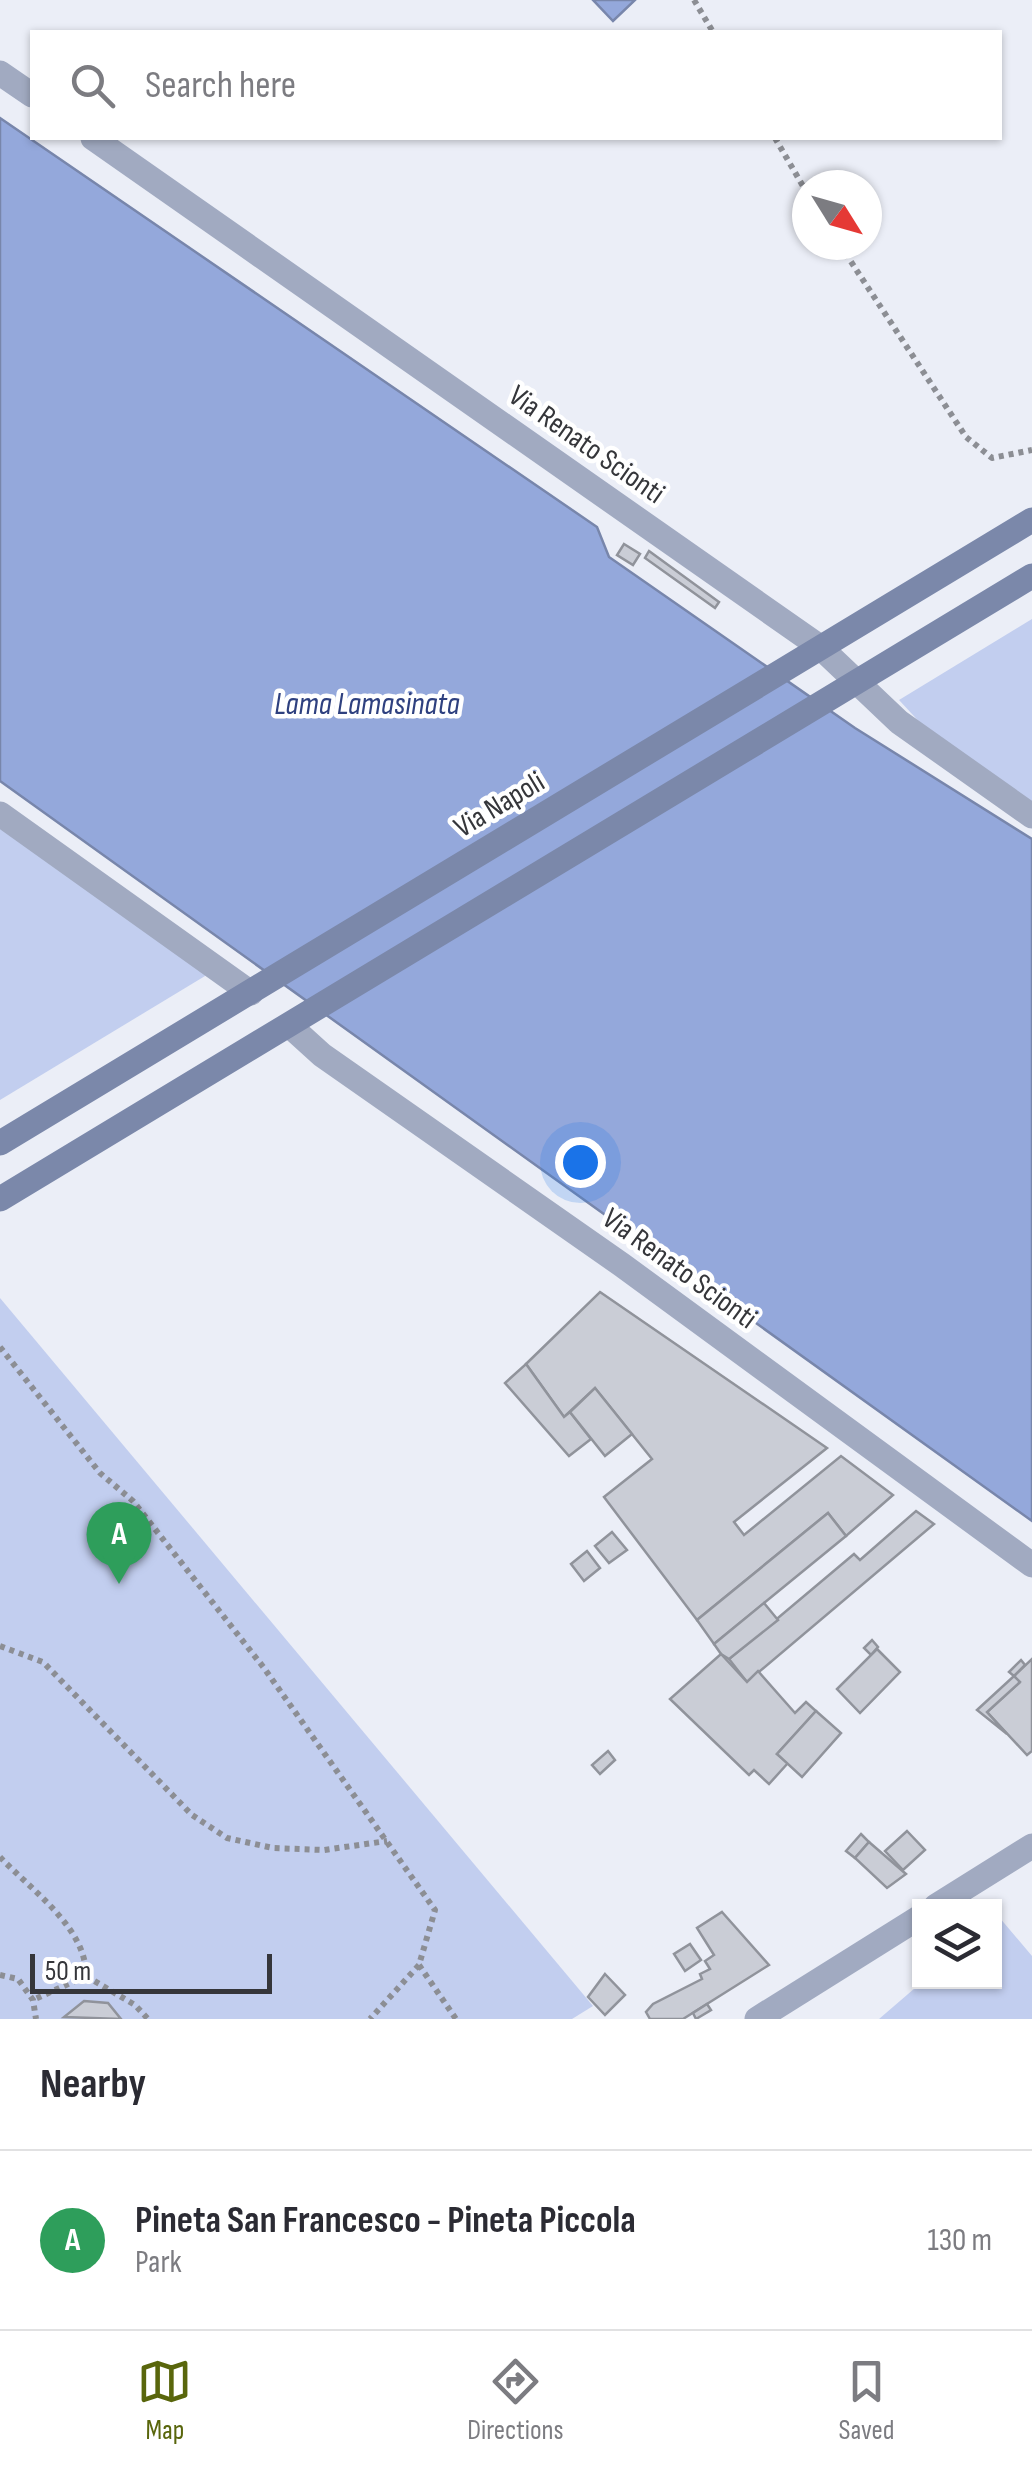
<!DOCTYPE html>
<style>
:root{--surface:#fff;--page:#f2f2f3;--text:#2b2b33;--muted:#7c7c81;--line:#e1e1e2;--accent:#59660c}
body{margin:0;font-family:"Sofia Sans Condensed",sans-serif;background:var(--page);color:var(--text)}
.controls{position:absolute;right:30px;bottom:30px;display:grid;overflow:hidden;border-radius:0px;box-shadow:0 2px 8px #0004}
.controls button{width:90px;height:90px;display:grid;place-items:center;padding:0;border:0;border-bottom:2px solid var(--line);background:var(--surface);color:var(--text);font:50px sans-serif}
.compass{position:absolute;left:792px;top:170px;width:90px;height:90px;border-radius:50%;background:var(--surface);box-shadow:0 2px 8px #0004;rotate:127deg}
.scale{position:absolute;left:30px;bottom:25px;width:242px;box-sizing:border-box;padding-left:10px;border:5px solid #35363a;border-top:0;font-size:28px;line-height:35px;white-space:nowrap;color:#35363a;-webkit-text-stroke:8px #fff;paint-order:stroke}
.you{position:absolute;left:580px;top:1162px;width:35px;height:35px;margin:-25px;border:8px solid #fff;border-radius:50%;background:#1a73e8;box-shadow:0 0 0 15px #1a73e833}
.badge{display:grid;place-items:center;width:65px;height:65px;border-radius:50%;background:var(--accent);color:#fff;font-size:32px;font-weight:700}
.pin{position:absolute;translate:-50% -82px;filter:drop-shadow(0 2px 5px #0008)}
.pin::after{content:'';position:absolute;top:52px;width:35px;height:30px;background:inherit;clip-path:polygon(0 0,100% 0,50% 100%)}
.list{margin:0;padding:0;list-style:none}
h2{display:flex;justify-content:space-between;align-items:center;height:130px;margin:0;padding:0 40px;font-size:42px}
h2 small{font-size:32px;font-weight:400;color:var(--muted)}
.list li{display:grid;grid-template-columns:65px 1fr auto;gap:30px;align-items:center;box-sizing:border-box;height:180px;padding:0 40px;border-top:2px solid var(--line)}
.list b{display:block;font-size:38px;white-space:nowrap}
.list p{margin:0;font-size:32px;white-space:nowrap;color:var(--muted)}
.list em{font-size:32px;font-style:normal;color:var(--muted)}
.icon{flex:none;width:55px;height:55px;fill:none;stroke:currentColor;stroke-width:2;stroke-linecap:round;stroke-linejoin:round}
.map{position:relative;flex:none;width:1032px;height:2019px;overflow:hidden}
.search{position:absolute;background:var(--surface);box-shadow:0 2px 8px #0004;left:30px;right:30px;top:30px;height:110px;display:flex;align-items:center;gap:25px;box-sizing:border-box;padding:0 35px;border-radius:0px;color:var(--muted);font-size:38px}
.sheet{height:310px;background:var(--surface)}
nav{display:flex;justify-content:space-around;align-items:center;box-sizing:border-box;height:140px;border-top:2px solid var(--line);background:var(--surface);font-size:28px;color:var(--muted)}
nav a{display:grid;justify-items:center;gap:5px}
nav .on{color:var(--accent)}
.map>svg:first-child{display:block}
</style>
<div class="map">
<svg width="1032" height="2019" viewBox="0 0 1032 2019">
<rect width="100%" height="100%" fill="#ebeef7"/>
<g fill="#c2ceef">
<path d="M1032,619v185l-107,-76 -26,-28z"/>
<path d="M0,827l210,146 -210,127z"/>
<path d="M0,1298l593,708 -21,13h-572z"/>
<path d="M999,1917l33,39v63h-153l43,-37h72l1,-62z"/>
</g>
<g fill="#94a8db" stroke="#7886ab" stroke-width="2.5">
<path d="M593,0h42l-22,21z"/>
<path d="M0,118l597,409 12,30 246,171 177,111v682l-1032,-740z"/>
</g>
<g fill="#cacdd6" stroke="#90939b" stroke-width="2.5">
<path d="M624,544l16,10 -7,11 -16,-10z"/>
<path d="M649,551l70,51 -4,6 -70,-50z"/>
<path d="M600,1292l227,156 -93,74 10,13 97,-79 52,39 -47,41 -18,-23 -131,107 -93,-123 48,-38 -57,-71 -31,29 -38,-53z"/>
<path d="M526,1364l38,53 6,-5 21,27 -22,17 -64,-73z"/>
<path d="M595,1388l37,46 -27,22 -35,-44z"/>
<path d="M916,1511l18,13 -187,158 -18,-23 125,-105 6,6z"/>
<path d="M828,1513l18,23 -132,108 -17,-24z"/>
<path d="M612,1532l15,18 -18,13 -14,-17z"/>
<path d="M587,1551l13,17 -16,13 -13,-17z"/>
<path d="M764,1603l14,17 -49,39 -8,-5 -7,-10z"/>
<path d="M872,1640l6,7 -7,8 -7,-7z"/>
<path d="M877,1649l23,23 -40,41 -23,-24z"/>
<path d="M721,1654l26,28 11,-11 37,42 11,-11 10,9 -39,43 11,9 -19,21 -15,-14 -5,5 -79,-76z"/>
<path d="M1032,1659v92l-5,4 -40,-43 32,-29 -5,-7z"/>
<path d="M1021,1660l4,5 -11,11 -5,-4z"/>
<path d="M1014,1676l6,6 -33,30 20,22 -30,-24z"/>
<path d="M816,1711l25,22 -39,44 -25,-23z"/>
<path d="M608,1751l7,9 -15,14 -8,-9z"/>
<path d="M907,1831l18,19 -22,20 -18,-19z"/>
<path d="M861,1834l8,8 -14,16 -9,-7z"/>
<path d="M869,1842l37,32 -19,14 -32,-30z"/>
<path d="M722,1912l47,53 -86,54h-33l-4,-7 7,-8 49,-25 -2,-5 10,-5 -5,-8 9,-6 -17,-27z"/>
<path d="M690,1944l11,16 -16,11 -11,-17z"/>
<path d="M605,1974l20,21 -20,20 -17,-18z"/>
<path d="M84,2001l24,2 13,16 -57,-2z"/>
<path d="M707,2004l4,6 -15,9 -3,-6z"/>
</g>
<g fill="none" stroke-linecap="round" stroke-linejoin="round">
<g stroke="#8c8e94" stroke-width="6" stroke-dasharray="5 5" stroke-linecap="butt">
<path d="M694,0l19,32"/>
<path d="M775,138l32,55"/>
<path d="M840,245l126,192 26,21 40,-8"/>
<path d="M0,1347l100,126 33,28 131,167 171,242 -16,55 -49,54"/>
<path d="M0,1646l43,16 149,153 35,23 46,10 51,2 63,-9"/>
<path d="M0,1857c31,33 87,71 86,119l-53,24"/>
<path d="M419,1965l37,54"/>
<path d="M0,1975l18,4 15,21 3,19"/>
<path d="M86,1976l49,29 13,14"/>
</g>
<g stroke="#a1aac1" stroke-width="25">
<path d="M0,73l32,22"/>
<path d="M93,138l727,509 79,75 133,94"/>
<path d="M0,814l251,179"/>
<path d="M290,1026l32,29 300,210 410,300"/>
<path d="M936,1906l96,-60"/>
<path d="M757,2019l163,-102"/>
</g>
<g stroke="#7b88aa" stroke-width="25">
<path d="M0,1143l1032,-623"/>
<path d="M0,1199l1032,-623"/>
</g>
</g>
<g text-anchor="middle" stroke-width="9" stroke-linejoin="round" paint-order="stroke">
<g font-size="30" fill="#35363a" stroke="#fff">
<text transform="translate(587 444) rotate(35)" y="10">Via Renato Scionti</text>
<text transform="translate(499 804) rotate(-31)" y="10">Via Napoli</text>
<text transform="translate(680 1268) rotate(36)" y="10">Via Renato Scionti</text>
</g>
<g font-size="32" font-style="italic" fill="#2e407f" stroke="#fff">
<text x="367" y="714">Lama Lamasinata</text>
</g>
</g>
</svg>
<div class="controls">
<button><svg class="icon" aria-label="layers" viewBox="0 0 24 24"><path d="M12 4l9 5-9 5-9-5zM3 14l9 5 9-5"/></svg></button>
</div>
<svg class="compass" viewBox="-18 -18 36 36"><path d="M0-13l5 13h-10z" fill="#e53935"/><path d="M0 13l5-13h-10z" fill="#7c7c81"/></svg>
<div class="scale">50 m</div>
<div class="you"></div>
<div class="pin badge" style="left:119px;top:1584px;background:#2e9e5b">A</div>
<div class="search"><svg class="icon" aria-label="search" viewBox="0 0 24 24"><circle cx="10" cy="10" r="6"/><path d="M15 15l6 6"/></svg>Search here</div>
</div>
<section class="sheet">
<h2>Nearby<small></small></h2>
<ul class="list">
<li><span class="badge" style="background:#2e9e5b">A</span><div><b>Pineta San Francesco - Pineta Piccola</b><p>Park</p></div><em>130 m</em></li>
</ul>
</section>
<nav>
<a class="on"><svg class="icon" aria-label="map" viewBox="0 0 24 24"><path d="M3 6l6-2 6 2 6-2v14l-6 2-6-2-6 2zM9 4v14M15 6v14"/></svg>Map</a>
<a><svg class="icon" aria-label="directions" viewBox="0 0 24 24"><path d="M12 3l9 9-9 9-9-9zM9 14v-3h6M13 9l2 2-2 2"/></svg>Directions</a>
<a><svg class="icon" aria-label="saved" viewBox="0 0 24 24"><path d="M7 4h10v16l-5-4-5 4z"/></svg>Saved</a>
</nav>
